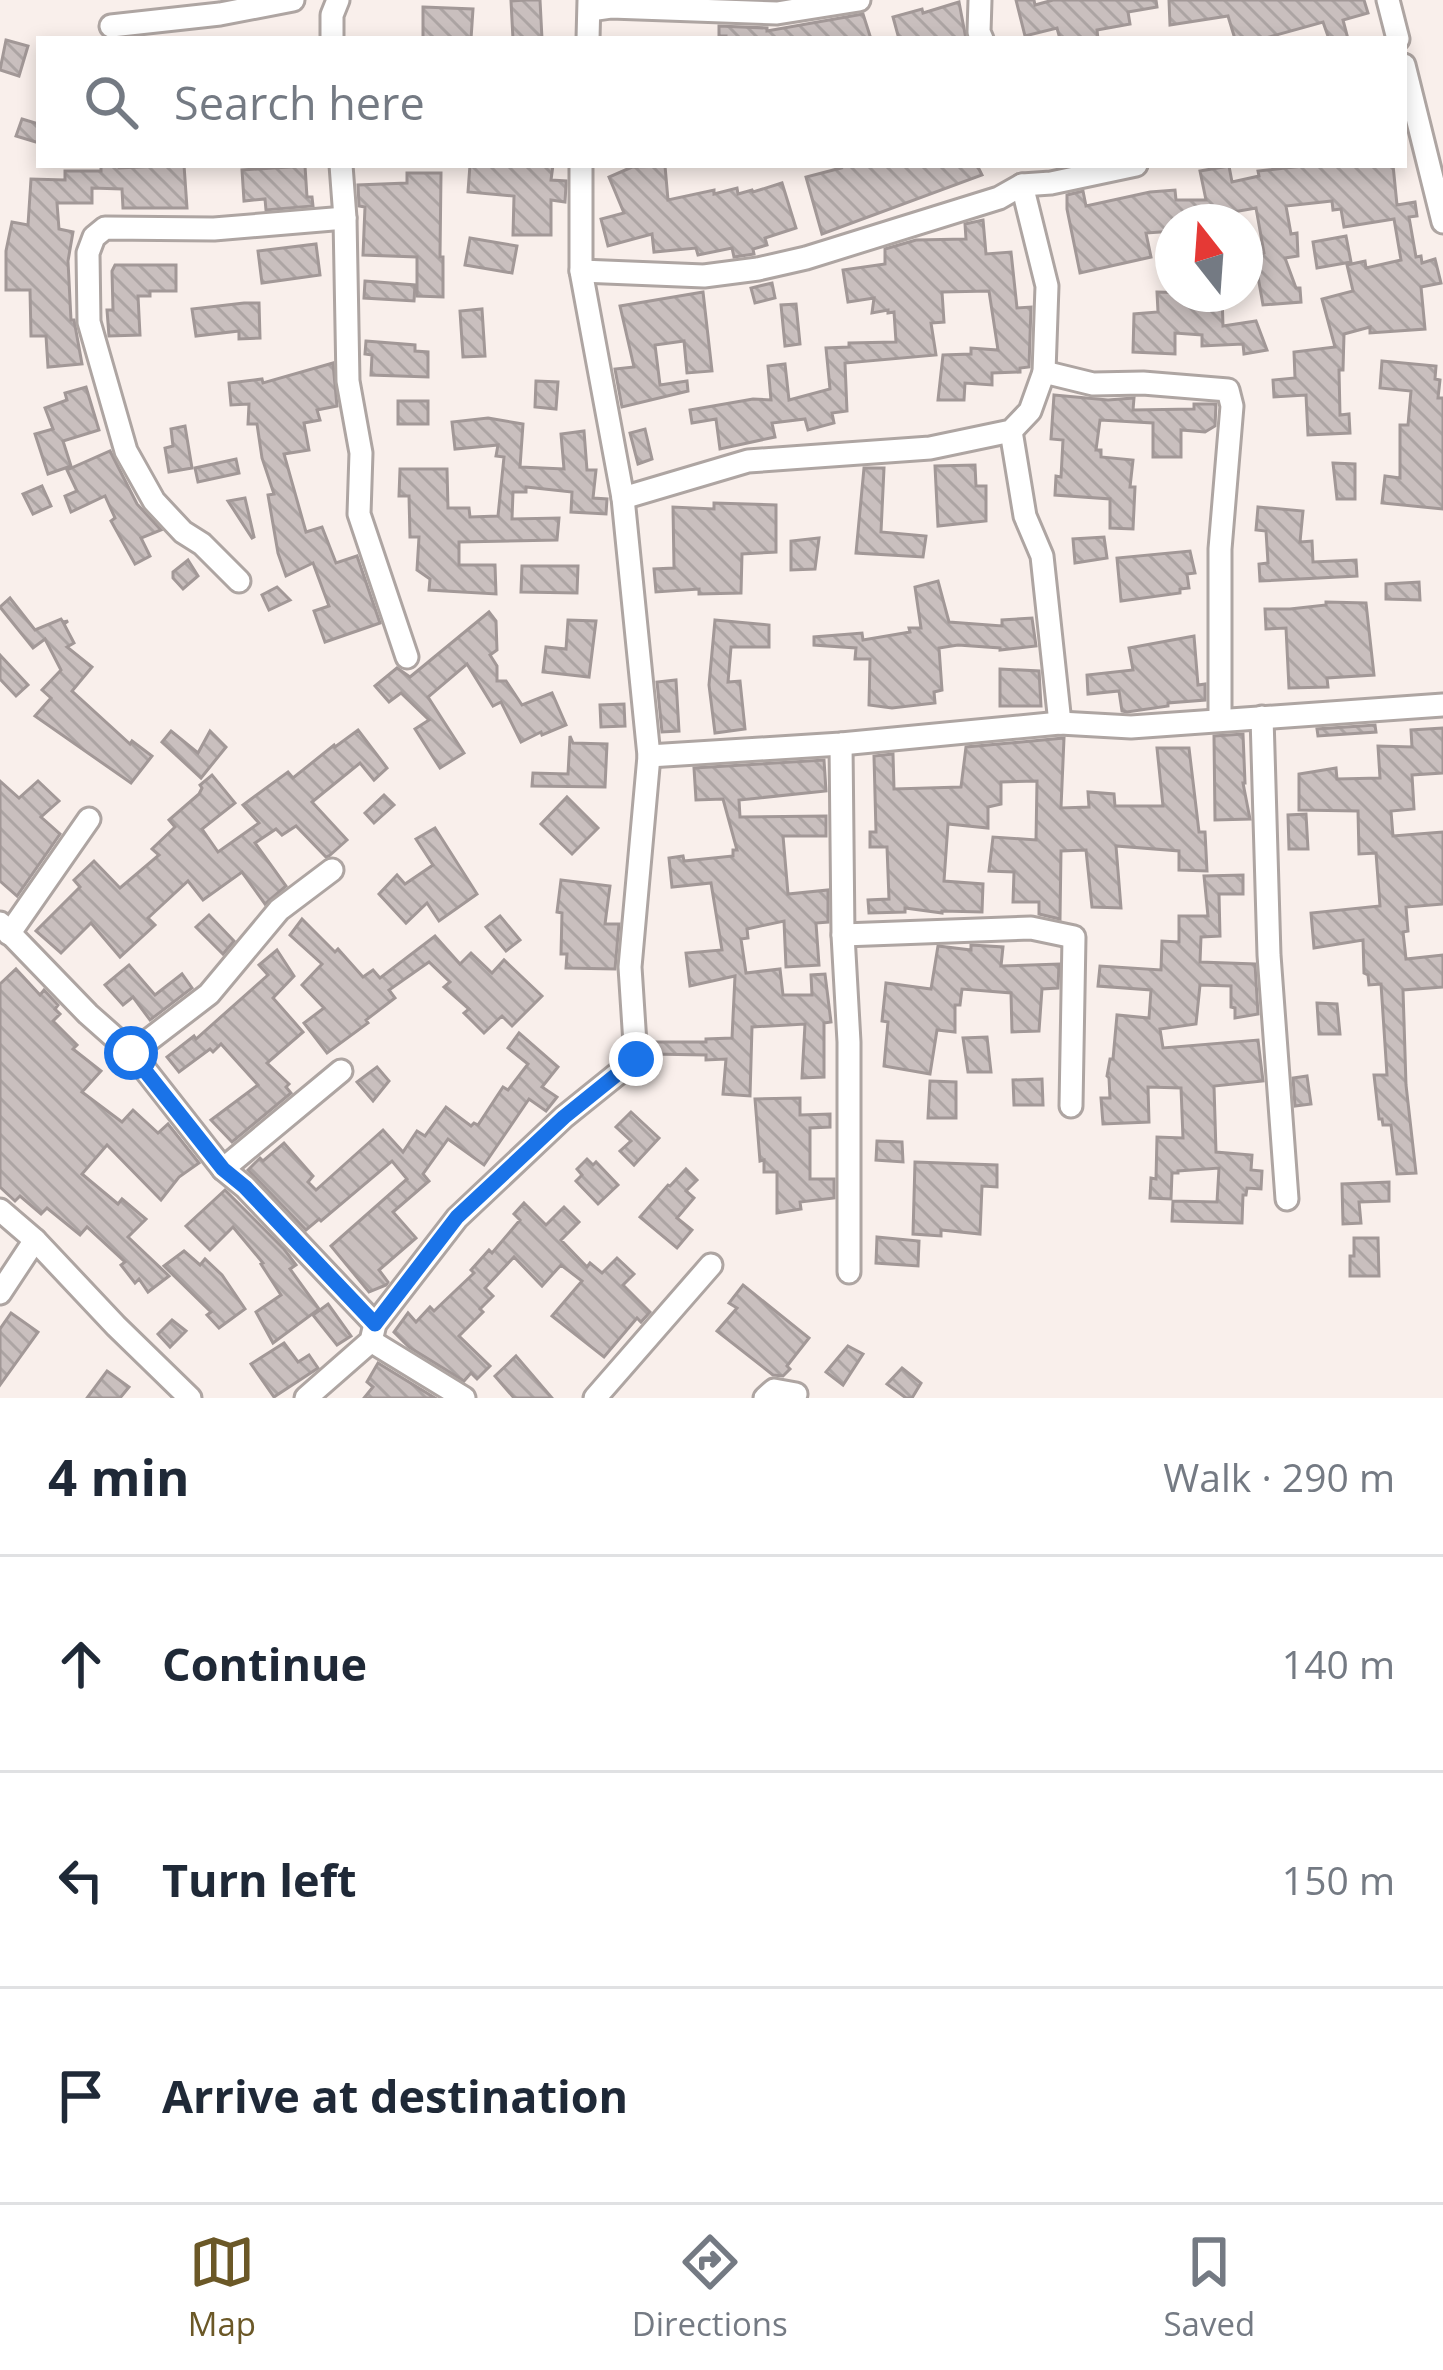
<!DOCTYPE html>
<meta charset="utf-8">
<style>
:root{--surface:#fff;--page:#f2f2f3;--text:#1f2937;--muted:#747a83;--line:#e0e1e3;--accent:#6b5827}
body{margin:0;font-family:"Open Sans",sans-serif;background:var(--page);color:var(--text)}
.compass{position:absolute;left:1155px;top:204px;width:108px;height:108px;border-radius:50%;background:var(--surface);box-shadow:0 6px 18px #0003;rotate:343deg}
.stop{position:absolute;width:36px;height:36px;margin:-27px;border:9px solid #1a73e8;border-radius:50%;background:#fff}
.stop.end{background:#1a73e8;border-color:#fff;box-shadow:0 3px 12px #0008}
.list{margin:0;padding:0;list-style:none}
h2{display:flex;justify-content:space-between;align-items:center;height:156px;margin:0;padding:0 48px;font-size:51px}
h2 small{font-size:39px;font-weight:400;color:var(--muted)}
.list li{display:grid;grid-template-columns:78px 1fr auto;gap:36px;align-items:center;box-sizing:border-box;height:216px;padding:0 48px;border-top:3px solid var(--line)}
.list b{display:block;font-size:45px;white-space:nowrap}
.list em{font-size:39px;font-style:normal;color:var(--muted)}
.icon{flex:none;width:66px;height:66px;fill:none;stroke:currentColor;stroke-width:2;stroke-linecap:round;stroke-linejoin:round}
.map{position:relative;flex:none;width:1443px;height:1398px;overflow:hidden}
.search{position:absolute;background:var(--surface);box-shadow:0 6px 18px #0003;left:36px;right:36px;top:36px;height:132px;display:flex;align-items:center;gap:30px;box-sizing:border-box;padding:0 42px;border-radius:0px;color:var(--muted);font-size:45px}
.sheet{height:804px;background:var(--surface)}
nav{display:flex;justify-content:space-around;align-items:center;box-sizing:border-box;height:168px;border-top:3px solid var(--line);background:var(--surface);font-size:33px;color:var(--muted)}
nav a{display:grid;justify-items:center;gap:6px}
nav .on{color:var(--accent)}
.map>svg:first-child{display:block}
</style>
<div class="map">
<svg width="1443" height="1398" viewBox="0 0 1443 1398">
<defs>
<pattern id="building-back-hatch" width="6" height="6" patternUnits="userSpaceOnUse" patternTransform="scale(3)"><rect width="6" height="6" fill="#c9bfbe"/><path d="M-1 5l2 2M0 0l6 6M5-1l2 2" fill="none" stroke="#aca4a3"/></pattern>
</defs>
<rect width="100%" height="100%" fill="#f9efeb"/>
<g fill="url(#building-back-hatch)" stroke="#a29897" stroke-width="3">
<path d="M525,0h15l2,39h-29l-2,-38z"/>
<path d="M1016,0h18l1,5 18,-5h103l1,7 -29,5 2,12 -33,6 1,9h-38l-3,-11 -32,8z"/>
<path d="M1169,0h195l4,13 -25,7 5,19h-19l-6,-17 -61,17h-27l-7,-23 -58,9z"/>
<path d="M959,2l7,37h-67l-6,-22 29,-8 1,4z"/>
<path d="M423,7l50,2 -2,30h-48z"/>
<path d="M863,14l8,25h-145v-3h-7v-10l48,2v3z"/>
<path d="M6,40l22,6 -9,30 -19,-6z"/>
<path d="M22,119l17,5v19l-23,-7z"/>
<path d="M101,165h18v3l65,-3 3,43h-64l-1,-19 -30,-1v15h-35l2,26 14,3 -5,29 3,59h3l8,44 -34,3 -2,-31h-15l-1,-46h-24v-39l6,-29 16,3 3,-46 34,1v-9h36z"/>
<path d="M470,165h83l-2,15 15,1v4l-1,17 -14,-2v35h-38l1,-39 -46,-4z"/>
<path d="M839,165h138l5,10 -160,59 -16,-57 35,-9z"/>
<path d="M1312,165h81l4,40 18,-3 2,14 -8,1 7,40 5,-1 1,7 13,-4 6,24 -20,4 4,42 -55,4v-6l-26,7 -1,36h-4l1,45 9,-1 1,19 -42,2 -2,-40 -32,2 -1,-17 22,-2 -1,-26 41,-5 -13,-48 31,-8 -6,-26 18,-4 1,7 35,-8 -7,-41 -50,8 -3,-18 -8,1 -1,-9 -46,5 5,28 6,-1 1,23 -13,2 11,30h4l1,14 -38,3 -6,-34 -12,2v-16l19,-4 -8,-45 -57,10v4h-26v9l-27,2 5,24 -71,16 -13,-64v-14l16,-4 3,15 64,-14 25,-2 1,10h30l-6,-29 29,-5 3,16 27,-6 -1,-5z"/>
<path d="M305,166l2,31h5l1,9 -47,4 -1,-11 -21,2 -2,-31z"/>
<path d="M665,166l3,34 46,-10v4l23,-6 1,6 14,-4 1,2 29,-9 14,45 -31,10 2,7 -14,4 1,5 -20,3 -2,-9 -34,7 -2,-7 -42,4 -2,-18 -44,12 -7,-27 23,-6 -15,-36 23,-10z"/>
<path d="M407,173h34l-1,84h3v40l-26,-1v-39l-54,-2 2,-48 -6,-1 -1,-21 49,-2z"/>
<path d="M983,220l3,34 25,-2 6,56 14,-1 -2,60 -9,1v4l-28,1v12l-27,-2 -1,17h-26l5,-45 28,-1v-6l27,2 -9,-59 -47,1 2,30 -13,1 5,32 -91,8 2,48 -15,2 2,10 -26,7 -3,-11 -33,4 3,14 -55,12 -4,-30 -24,4 -2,-13 63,-11 18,1 -3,-34 17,-2 4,36 41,-11 -4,-41 23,-1v-4l47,-1 -2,-30 -6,1v-3l-16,3 2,-15 -26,4 -5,-32 42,-6v-15l31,-9 50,-1 -1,-15z"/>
<path d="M1346,236l5,26 -34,6 -4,-26z"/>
<path d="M470,238l47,8 -5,27 -47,-8z"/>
<path d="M316,244l4,31 -58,8 -4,-32z"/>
<path d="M115,265h61v26h-26v5h-12l2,39 -31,1 -2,-26h6l-1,-39z"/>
<path d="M365,281l50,4 -1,16 -50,-3z"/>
<path d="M772,283l3,15 -20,5 -4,-15z"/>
<path d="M703,292l9,79 -25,2 -3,-32 -29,4 5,40 27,-4 1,10 -66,16 -7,-38 19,-2 -14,-61z"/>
<path d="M1157,292l65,2 1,32 33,-5 11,29 -23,4 -1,-10 -41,2v-11l-27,-2v21l-42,-2 1,-38 24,-2z"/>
<path d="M244,303h15l1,35 -21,1v-8l-43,5 -4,-27z"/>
<path d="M796,304l4,40 -15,2 -4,-41z"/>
<path d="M482,309l3,47 -22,1 -3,-46z"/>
<path d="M366,341l49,4v6l13,1v25l-57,-2 1,-20 -7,-1z"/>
<path d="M1382,361l54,5 -1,13 5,1 -2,18h5v111l-61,-6 3,-27 15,2v-53h8l3,-34 -31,-3z"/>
<path d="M333,363l4,43 -20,4 3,10 -16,3 5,27 -25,4 22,78 16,-5 14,36 21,-7 23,67 -55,19 -11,-31 15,-5 -16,-43 -27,13 -8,-23 -10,-58 6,-1 -12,-36 -5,-34h-9l1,-20 -18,1 -2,-22 33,-4 1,4z"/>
<path d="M536,381l22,1 -2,27 -21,-2z"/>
<path d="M86,387l13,43 -36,11 8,25 -23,8 -13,-40 18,-5 -8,-21 22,-8 -2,-7z"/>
<path d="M1054,395l54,5 26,-2 -1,12 61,-1v-5h22l-1,22 -10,6 -24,-2v27h-28v-34l-53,-3 -4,30h5v7l32,3 -3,27h5l-2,42 -23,-1v-29l-55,-4 1,-19 5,1 2,-37 -12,-1z"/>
<rect x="398" y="401" width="30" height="23"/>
<path d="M488,418l35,6 -3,43 44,2 -3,-35 23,-3 3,39h9l-3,28 14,1 -1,15 -35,-2 1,-20 -46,-5v5h-13l-1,27 47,-1 -2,22 -98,2v23h36l1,29 -67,-4 1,-11 -13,-9 2,-33h-9l-1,-41h-10l1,-27h47l1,39h21l1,9 28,-1 6,-59 -8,-1 2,-11 -43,4 -3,-27z"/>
<path d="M185,426l7,42 -23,4 -4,-24 8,-2 -2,-17z"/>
<path d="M645,429l7,30 -14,5 -8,-31z"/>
<path d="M110,451l27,53 24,26 -20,8 9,18 -15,8 -24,-43 4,-3 -10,-22 -34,16 -6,-16 12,-5 -10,-21z"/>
<path d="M236,459l3,14 -41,9 -3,-14z"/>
<path d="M1333,463l22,1v35h-18z"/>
<path d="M975,465l1,21h10v35l-48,5 -3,-60z"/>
<path d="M864,468h20l-3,64 45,4 -3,21 -67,-4z"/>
<path d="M42,486l9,20 -18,8 -10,-20z"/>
<path d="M245,498l9,39 -2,1 -24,-37z"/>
<path d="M714,503l62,2v47l-34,2 -1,39 -42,1v-5l-43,3 -2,-23 20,-1 -1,-61 41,2z"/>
<path d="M1258,507l45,4 -3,31 12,-1 1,21 43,-2 1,16 -97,5 -1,-17 9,-1 -2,-32 -10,-1z"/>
<path d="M1104,537l3,21 -32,5 -2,-24z"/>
<path d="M819,538l-4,31 -24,1v-29z"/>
<path d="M1190,551l5,22 -8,1 2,14 -9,1v4l-59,8 -4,-43z"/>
<path d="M188,560l10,16 -15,13 -10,-11v-6z"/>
<path d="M522,566h56l-1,27 -56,-1z"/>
<path d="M938,581l11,41 53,4v-6l30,-2 4,28 -36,4v-2l-42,-3 -19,3 3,42 -8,2 1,11 -43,5 -23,-3 1,-46h-15l1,-11 -42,-3v-8l48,-4 1,7 47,-8 -1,-4h12l-6,-41z"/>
<path d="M1419,582l1,18 -34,-1v-15z"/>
<path d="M277,587l13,13 -21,10 -7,-15z"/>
<path d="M10,598l25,32 26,-11 2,3 5,-1 -4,3 10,19 -7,4 25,20 -20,24 58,53 2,-3 20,15 -21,27 -96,-67 16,-18 -9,-8 19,-20 -16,-31 -12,9 -33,-41z"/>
<path d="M1326,602l40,1 8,72 -47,3 1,9 -39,1 -3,-60 -20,1 -1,-20h25l36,-4z"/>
<path d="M489,612l7,9 1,29 -7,5 7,11v15h9l16,24 30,-12 14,32 -24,10 -1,-3 -20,10 -20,-40 -8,4 -26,-42 -39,33 36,56 -24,15 -25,-39 14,-9 -28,-27 -12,9 -14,-16 22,-18 13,9z"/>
<path d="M568,620l28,1 -7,56 -46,-5 3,-25 20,2z"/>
<path d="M715,620l54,5v22h-38l-3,35 12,-1 5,48 -30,4 -6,-48z"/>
<path d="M1194,636l4,49 7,-1v16l-37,3v3l-41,6 -5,-1 -3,-20 -31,3 -1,-19 46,-5 -4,-22z"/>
<path d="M0,655l28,30 -12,11 -16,-17z"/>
<path d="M1000,669l39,2 2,35h-41z"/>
<path d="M676,680l3,51 -17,1 -5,-50z"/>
<path d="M624,704l1,22 -24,1 -1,-22z"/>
<path d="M1375,725l1,7 -58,4 -1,-7z"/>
<path d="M1443,728v45l-31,2 2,34 -23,2 2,25 50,-4v72l-37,3 2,24 -5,1 3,27 37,-4v32l-40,3 3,95 10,88 -19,1 -6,-49h-8l-1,-6h-3l-5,-44h13l-6,-91 -12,1 -1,-10 -4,-2 -1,-33 -49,8 -3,-35 69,-7 -4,-53 -17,1 -1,-43 -59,-1v-36l37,-6 1,11 43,-1 -2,-32 34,1 -1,-17z"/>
<path d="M358,730l29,38 -13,12 -14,-17 -48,39 35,38 -18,16 -3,1 -30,-31 -14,9 -6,-6 -21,14 31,43 -21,18 -23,-32 -39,28 -15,-19 -40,37 7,7 -35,32 -29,-34 -30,30 -25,-22 44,-44 -6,-7 20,-19 26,27 39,-33 -7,-6 23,-22 -6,-7 30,-26 3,-6 -2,-3 12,-10 23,28 -33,26 16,23 41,-29 -16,-18 45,-33 5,6 41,-33 1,2z"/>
<path d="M171,731l27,22 12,-22 16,16 -25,31 -39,-36z"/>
<path d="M1243,734l2,49h-2l7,36 -35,1 -1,-84z"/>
<path d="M570,736l3,7 34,1 -2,43 -73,-1 1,-13 35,1z"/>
<path d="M1064,738l-3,70 28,-1 -1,-15 26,2 1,12h48l-6,-58h32l10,84h6l2,39 -28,-1v-19l-63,-5 5,62 -29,-1 -6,-57 -25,1 -1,68 -21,-5v-12h-26l1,-30 -25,-1 4,-34 43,3 1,-59 -36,1v22l-13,3v21l-40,-4 -4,57 39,3 -1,28 -40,-1v2l-37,-5v4l-36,1 -1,-13 21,-1 -2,-52h-17v-15h6l-2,-76 19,-2 1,35 67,-2 5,-40z"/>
<path d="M824,760l2,31 -87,9 1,17 86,-1v20h-43l5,58 40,-4v32l-12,1 3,42 -33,2 -2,-46 -37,8 1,9 -7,1 5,34 34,-4 3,26h29l-1,-20 14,-1 6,48 -7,1v54l-22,1 3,-54 -53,3 -2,69 -27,-2 3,-35 -20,1v-5l-55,-1 -1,-12h56v-3l26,-1 3,-62 -45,10 -4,-33 36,-3 -11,-67 -39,4 -3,-29 14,-2 1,5 49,-5v-6h4l-14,-51 -27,1 -2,-32z"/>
<path d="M0,781l19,17 19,-17 21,20 -18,16 19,17 -43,62 -17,-15z"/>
<path d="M384,795l10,10 -20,18 -9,-10z"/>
<path d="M567,797l31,31 -26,26 -31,-30z"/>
<path d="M1306,814l2,35h-19l-1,-34z"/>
<path d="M435,828l42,66 -38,27 -12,-18 -21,20 -27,-29 18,-19 8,9 28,-19 -17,-26z"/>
<path d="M1243,875v19h-24l1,42 -19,1 -1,25 55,2 3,50 -23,4v-10l-4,-1v-21l-31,-1 -4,39 -36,5 3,19 95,-8 5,41 -49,5 2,66 36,3 -1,15 11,1 -1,18 -14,-1 -1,7h-3l-1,28 -70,-2 1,-20 44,1 2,-34 -41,3v2h-6l-1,26 -21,-1 1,-20 5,1 1,-42 26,1 -2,-50 -33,-1 1,35 -46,2 -2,-26h9l-1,-20 -2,-2 3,-17h3l4,-44 32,3 2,-28 -53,-4 2,-20 61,4 1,-29 17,1v-26h29l-4,-40z"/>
<path d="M561,880l49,6 -5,38h14l-4,45 -49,-1 1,-14h-6l1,-41 -5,-1z"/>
<path d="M209,915l25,26 -11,13 -27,-27z"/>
<path d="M500,916l20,24 -14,11 -20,-24z"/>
<path d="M302,919l33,33 3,-3 25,28 10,-7 7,8 55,-42 25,28 11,-11 21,20 12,-13 38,36 -30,30 -10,-10 -18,17 -20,-20 5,-4 -25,-22 6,-5 -21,-20 -40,28 6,8 -29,22 2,3 -41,30 -23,-30 20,-15 -22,-23 20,-21 -32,-29z"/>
<path d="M971,945l32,2 -2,19 58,-2 -1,24 -16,1 -3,42 -27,1 -1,-39 -49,-4 -2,16h-5v27l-18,-2 -7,44 -46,-8 4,-44 -6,-1 4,-38 45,6 7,-43 33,4z"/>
<path d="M277,950l17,26 -21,22 30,34 -36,31 22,21 -3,3 5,6 -59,49 -21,-22 47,-35 -37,-41 -8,8 -3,-3 -31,23 -12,-15 27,-21 2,3 72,-64 -9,-10z"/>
<path d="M129,965l26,30 27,-21 10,14 -42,32 -17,-23 -10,8 -18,-20z"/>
<path d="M16,969l24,26 4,-5 14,15 -3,4 5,5 -7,7 24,24 -4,4 28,22 -19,21 40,30 11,-12 25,23 10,-9 31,39 -20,14 -18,23 -54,-55 -25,29 36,30 4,-5 24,20 -18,18 41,39 -21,16 -9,-13 -4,4 -14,-18 4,-3 -38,-35 -7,8 -33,-27 -6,6 -21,-18 -5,5 -15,-14v-203z"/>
<path d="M1317,1003l20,1 3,30h-21z"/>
<path d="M519,1033l39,34 -16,20 15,10 -11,14 -17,-12 -45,66 -36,-26 -25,35 6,7 -36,31 23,26 -37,32 9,12 -2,3 -17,7 -38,-46 76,-67 -15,-18 -71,60 -2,-2 -13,11 -58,-60 12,-12 3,3 21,-18 29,33 -5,6 8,8 67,-60 20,22 14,-21 8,5 21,-29 25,19 3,-3 4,2 25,-38 5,3 20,-26 -20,-16z"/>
<path d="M987,1037l4,35h-23l-5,-34z"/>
<path d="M377,1067l12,14 -16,20 -16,-19z"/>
<path d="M1307,1076l4,28 -16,2 -2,-28z"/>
<path d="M1042,1079l1,26h-29l-1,-25z"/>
<path d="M930,1081l26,1v36h-28z"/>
<path d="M800,1098v17l30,-1v13l-20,1v51h24v19l-34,4 1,7 -24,4v-41h-13v-12l-4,1 -5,-62z"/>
<path d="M631,1112l28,26 -25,27 -14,-14 11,-10 -15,-14z"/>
<path d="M877,1141l25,1 1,20 -27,-2z"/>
<path d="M587,1159l6,6 3,-3 22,23 -20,19 -22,-23 6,-6 -5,-6z"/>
<path d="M915,1162l82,3v22l-15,-1 -2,48 -39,-4v6l-28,-2z"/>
<path d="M686,1169l11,11 -11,11 8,7 -17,20 15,12 -15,18 -37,-31 28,-32 2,1z"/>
<path d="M1389,1182v19l-30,1 2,21 -18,1 -1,-40z"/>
<path d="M225,1190l59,59 12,16 -6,4 29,40 -46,34 -17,-31 25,-17 -20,-31 2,-1 -30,-36 -23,23 -24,-24z"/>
<path d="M524,1203l22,22 18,-18 15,15 -18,18 26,27 3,-4 12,10 15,-15 17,16 -11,11 27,27 -9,10 -4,-4 -33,39 -52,-41 30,-35 -21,-16 -19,21 -28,-29 -29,31 8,8 -13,13 3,3 -24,24 31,30 -13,13 -6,-6 -7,8 -55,-34 -15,-15 14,-19 8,9 14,-15 4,4 40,-38 -3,-3 18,-20 3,3 28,-33 -6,-6z"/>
<path d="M877,1237l42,4 -1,25 -42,-3z"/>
<path d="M1354,1238h24l1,38h-29v-20h4z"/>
<path d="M184,1251l16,14 5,-6 17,16 23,34 -26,19 -12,-13 4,-3 -47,-46z"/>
<path d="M743,1285l66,53 -22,28 3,3 -7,7 -10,-1 -56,-44 20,-23 -8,-5z"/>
<path d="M328,1304l23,32 -14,9 -24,-30z"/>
<path d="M11,1313l27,19 -38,53v-56z"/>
<path d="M172,1320l14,11 -16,16 -12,-13z"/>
<path d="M284,1343l14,19 11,-7 9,13 -44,29 -23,-33z"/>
<path d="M848,1346l15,8 -20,31 -17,-13z"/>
<path d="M516,1356l36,42h-38l-19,-22z"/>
<path d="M378,1363l57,35h-71l9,-11 -6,-5z"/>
<path d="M902,1368l19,15 -9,15h-6l-19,-14z"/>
<path d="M107,1371l22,16 -9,11h-33z"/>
</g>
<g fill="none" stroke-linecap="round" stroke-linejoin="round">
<g stroke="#aea5a2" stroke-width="27">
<g id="street">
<path d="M980,0l-1,32 3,7"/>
<path d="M1388,0l10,39"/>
<path d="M590,10l21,-3 166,6 82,-13"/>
<path d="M111,26l109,-12 73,-14"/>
<path d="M332,39v-24l6,-15"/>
<path d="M588,39l1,-39"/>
<path d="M1404,65l39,157"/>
<path d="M341,165l4,53 3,163 13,72 -2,61 48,143"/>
<path d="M581,271l123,5 54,-7 48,-11 193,-60 23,-13 29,-2 85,-18"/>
<path d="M1044,372l49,12 50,-1 85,7 4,16 -12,143v170"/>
<path d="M1011,431l14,85 17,40 18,167"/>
<path d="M623,498l125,-37 182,-13 81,-17 19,-20 14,-39 3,-86 -25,-101"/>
<path d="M239,581l-37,-37 -19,-12 -29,-31 -28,-50 -37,-129 -1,-69 6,-16 11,-9 109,1 131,-11"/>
<path d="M1262,717l7,238 18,244"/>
<path d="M841,744l2,191 6,107v230"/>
<path d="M649,756l192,-12 219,-21 71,4 312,-22"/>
<path d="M0,923l88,91 44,39 91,116 22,18 130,137"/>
<path d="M9,934l80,-115"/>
<path d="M843,935l188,-7 43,9 -3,169"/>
<path d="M132,1053l77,-59 70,-84 53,-40"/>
<path d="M223,1169l118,-98"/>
<path d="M0,1210l35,30 81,86 74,72"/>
<path d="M0,1293l35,-53"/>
<path d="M371,1341l93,57"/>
<path d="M306,1398l65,-57 4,-17 82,-106 107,-101 72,-58 -6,-92 19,-211 -26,-258 -42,-227v-106"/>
<path d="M595,1398l116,-133"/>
<path d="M765,1398l9,-8 22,4"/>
</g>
</g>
<use href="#street" stroke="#fff" stroke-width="21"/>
</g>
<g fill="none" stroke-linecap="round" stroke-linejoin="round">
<path stroke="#1a73e8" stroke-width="15" d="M131,1053l92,116 22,18 130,137 82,-107 107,-100 72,-58"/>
</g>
</svg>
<svg class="compass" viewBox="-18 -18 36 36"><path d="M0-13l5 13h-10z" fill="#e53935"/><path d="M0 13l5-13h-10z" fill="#747a83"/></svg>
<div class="stop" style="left:131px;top:1053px"></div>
<div class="stop end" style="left:636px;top:1059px"></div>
<div class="search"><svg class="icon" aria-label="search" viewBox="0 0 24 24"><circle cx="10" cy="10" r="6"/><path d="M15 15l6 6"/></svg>Search here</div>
</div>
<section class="sheet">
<h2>4 min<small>Walk · 290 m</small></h2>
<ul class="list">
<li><svg class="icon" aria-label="ahead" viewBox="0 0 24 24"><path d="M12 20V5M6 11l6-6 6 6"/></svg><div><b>Continue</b></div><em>140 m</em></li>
<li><svg class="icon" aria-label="left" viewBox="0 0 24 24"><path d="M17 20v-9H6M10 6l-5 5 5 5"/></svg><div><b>Turn left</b></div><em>150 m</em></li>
<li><svg class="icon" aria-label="arrive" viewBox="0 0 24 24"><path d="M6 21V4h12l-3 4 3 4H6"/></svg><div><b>Arrive at destination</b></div></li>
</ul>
</section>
<nav>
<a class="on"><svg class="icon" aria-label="map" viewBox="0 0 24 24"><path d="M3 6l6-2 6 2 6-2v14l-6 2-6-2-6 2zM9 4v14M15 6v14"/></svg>Map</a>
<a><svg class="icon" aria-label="directions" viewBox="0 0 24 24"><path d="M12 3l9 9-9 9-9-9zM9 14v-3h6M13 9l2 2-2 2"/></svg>Directions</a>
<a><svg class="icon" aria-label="saved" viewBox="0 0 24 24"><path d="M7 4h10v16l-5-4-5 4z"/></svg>Saved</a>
</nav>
